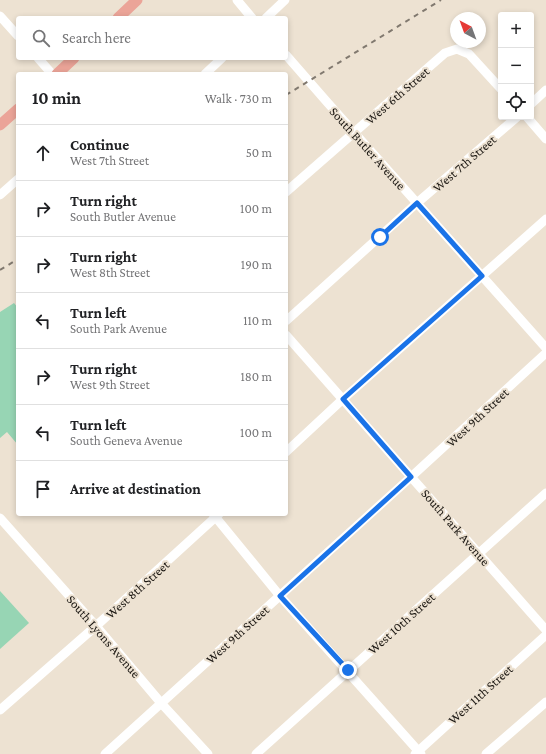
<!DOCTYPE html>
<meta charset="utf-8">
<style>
:root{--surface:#fff;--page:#f2f2f2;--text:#202124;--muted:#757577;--line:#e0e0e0}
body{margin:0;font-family:"Crimson Pro",serif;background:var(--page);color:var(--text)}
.controls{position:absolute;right:12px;top:12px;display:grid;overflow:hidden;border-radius:4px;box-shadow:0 2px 6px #0003}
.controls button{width:36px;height:36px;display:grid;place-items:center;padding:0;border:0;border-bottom:1px solid var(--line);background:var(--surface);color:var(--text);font:20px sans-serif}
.compass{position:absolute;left:450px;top:12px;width:36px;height:36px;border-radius:50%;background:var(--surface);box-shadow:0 2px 6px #0003;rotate:319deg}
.stop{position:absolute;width:12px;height:12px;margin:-9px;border:3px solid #1a73e8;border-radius:50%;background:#fff}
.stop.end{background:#1a73e8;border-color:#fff;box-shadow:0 1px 4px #0008}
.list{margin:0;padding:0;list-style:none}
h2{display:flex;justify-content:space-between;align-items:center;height:52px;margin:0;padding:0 16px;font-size:17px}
h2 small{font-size:13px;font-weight:400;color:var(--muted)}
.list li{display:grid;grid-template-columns:26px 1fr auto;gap:12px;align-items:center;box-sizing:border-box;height:56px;padding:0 16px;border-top:1px solid var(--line)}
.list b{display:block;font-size:15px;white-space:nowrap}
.list p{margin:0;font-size:13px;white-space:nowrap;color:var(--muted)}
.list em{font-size:13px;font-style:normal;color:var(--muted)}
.icon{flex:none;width:22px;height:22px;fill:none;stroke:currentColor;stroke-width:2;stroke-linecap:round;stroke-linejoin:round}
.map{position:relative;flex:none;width:546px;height:754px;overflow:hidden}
.search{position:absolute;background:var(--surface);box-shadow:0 2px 6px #0003;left:16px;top:16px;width:272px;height:44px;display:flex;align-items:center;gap:10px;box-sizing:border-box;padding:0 14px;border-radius:4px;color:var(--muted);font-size:15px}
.panel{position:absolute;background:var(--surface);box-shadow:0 2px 6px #0003;left:16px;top:72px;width:272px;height:444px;border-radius:4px}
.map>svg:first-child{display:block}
</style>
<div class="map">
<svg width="546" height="754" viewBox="0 0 546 754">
<rect width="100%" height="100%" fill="#ede2d2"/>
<g fill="#97d5b4">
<path d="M14,303l4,5v137l-11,-13 -7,6v-126z"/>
<path d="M0,591l29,32 -29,26z"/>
</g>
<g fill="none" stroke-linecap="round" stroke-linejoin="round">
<g stroke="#fff" stroke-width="9">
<path d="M237,0l15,18"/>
<path d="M0,16l18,20"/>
<path d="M266,18l19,-18"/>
<path d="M286,55l41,47 219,246"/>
<path d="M38,58l14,16"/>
<path d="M205,74l17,-16"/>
<path d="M531,104l15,-14"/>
<path d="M527,117l19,22"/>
<path d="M286,192l159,-139 12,-4 12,5 32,35"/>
<path d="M0,195l18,-16"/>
<path d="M286,321l131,-118 100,-86"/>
<path d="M286,335l260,295"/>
<path d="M286,452l57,-53 203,-180"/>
<path d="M213,514l67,82 141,158"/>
<path d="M0,518l96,108 65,77 47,51"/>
<path d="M0,710l96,-84 123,-112"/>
<path d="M105,754l306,-277 135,-124"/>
<path d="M256,754l290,-261"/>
<path d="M415,754l131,-119"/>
<path d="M486,754l60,-52"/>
</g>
<g stroke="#eba498" stroke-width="11">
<path d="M118,18l19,-18"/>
<path d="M57,74l17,-16"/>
<path d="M0,125l18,-16"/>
</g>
<g stroke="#81796f" stroke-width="2" stroke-dasharray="5 5" stroke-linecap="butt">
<path d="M286,95l155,-95"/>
<path d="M0,270l18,-11"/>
</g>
</g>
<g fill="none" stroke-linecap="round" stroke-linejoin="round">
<path stroke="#1a73e8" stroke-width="5" d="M348,670l-68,-74 131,-119 -68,-78 139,-123 -65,-73 -37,34"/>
</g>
<g text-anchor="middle" stroke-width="4" stroke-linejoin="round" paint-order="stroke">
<g font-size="13" fill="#1b1712" stroke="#ede2d2">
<text transform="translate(397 95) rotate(-41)" y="5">West 6th Street</text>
<text transform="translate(368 148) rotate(48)" y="5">South Butler Avenue</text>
<text transform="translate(464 163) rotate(-41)" y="5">West 7th Street</text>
<text transform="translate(477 417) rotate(-43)" y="5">West 9th Street</text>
<text transform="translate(456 527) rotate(49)" y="5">South Park Avenue</text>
<text transform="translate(137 589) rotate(-42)" y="5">West 8th Street</text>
<text transform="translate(401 623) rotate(-42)" y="5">West 10th Street</text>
<text transform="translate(237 634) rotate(-42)" y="5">West 9th Street</text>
<text transform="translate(104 636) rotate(49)" y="5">South Lyons Avenue</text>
<text transform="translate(480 694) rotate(-42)" y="5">West 11th Street</text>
</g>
</g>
</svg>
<div class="controls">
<button>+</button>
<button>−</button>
<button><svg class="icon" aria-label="locate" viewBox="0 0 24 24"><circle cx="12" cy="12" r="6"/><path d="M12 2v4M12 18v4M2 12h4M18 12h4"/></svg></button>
</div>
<svg class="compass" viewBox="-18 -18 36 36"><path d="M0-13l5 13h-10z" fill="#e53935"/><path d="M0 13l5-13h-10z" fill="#757577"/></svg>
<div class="stop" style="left:380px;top:237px"></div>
<div class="stop end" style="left:348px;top:670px"></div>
<div class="search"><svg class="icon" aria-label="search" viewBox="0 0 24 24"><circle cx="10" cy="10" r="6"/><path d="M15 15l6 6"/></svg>Search here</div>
<section class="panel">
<h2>10 min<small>Walk · 730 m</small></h2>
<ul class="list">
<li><svg class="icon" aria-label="ahead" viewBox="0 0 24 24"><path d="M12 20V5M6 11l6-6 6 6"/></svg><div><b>Continue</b><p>West 7th Street</p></div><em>50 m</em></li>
<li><svg class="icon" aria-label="right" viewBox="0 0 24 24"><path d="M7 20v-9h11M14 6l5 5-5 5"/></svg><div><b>Turn right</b><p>South Butler Avenue</p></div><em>100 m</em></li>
<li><svg class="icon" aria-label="right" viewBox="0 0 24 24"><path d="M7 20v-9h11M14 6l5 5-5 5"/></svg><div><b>Turn right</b><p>West 8th Street</p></div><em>190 m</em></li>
<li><svg class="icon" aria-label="left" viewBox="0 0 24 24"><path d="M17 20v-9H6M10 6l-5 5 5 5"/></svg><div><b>Turn left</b><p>South Park Avenue</p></div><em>110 m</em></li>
<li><svg class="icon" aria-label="right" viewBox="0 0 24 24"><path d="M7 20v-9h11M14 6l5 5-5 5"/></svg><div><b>Turn right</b><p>West 9th Street</p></div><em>180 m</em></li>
<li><svg class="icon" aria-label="left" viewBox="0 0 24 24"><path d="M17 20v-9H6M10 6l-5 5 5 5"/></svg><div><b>Turn left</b><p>South Geneva Avenue</p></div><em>100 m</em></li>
<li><svg class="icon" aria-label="arrive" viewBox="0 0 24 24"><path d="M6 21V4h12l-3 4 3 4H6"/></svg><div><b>Arrive at destination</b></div></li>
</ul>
</section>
</div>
